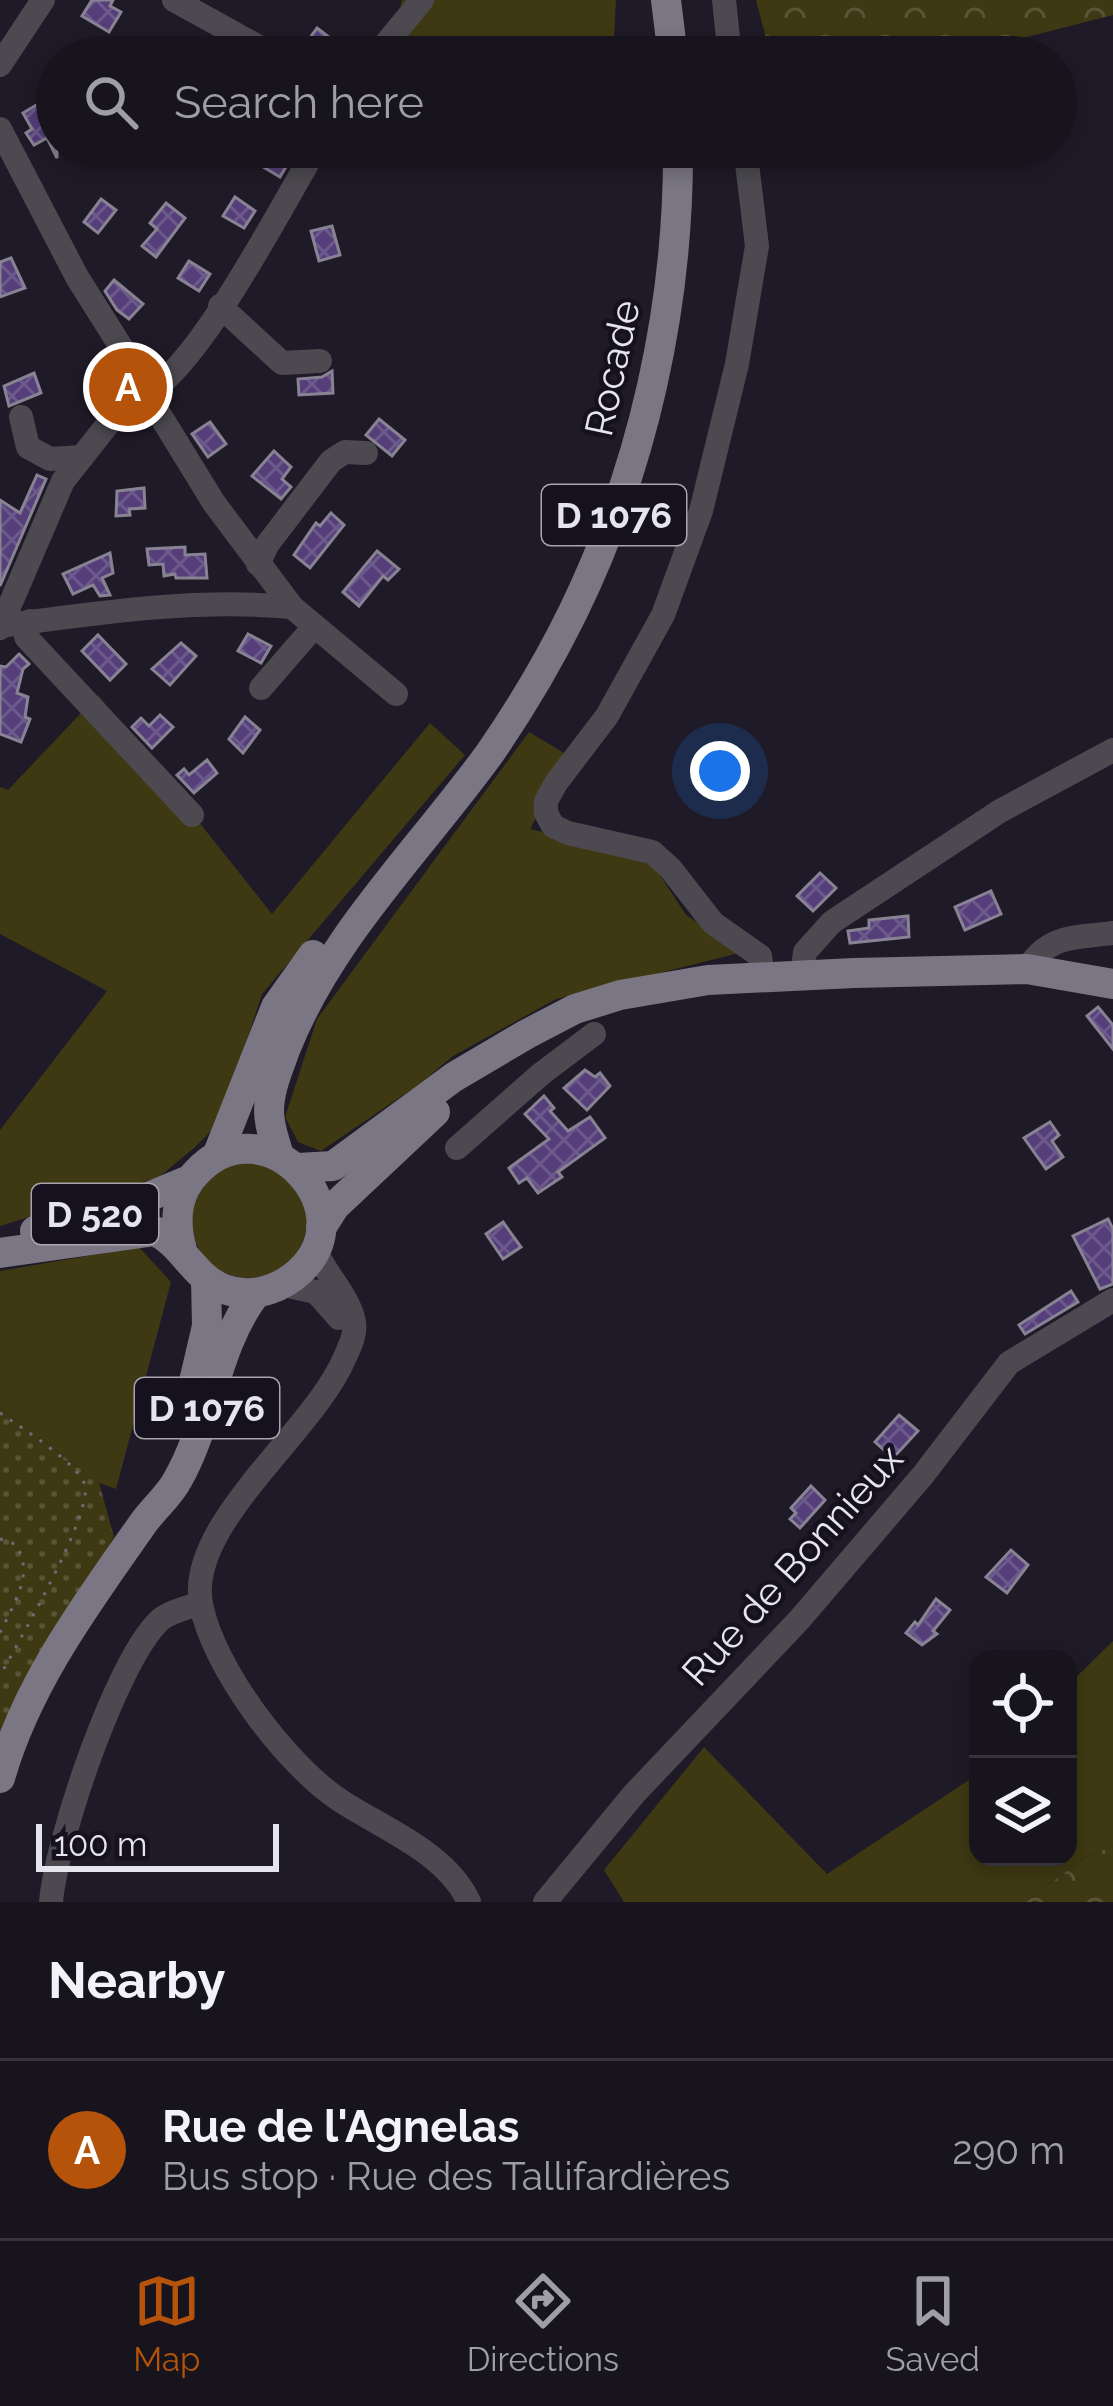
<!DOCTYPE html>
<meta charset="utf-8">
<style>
:root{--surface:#17141d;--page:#201d26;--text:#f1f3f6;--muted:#9e9ea4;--line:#36333b;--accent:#b45309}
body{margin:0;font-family:Raleway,sans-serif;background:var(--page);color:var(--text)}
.controls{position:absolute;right:36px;bottom:36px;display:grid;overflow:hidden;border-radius:24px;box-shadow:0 6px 18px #0003}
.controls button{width:108px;height:108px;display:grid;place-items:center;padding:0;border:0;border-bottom:3px solid var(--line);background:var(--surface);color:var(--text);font:60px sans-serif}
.scale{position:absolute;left:36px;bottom:30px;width:243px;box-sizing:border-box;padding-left:12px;border:6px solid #e6e4ed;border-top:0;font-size:33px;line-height:42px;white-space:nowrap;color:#e6e4ed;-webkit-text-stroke:9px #16111e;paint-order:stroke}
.you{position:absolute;left:720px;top:771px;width:42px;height:42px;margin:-30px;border:9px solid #fff;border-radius:50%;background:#1a73e8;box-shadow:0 0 0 18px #1a73e833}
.badge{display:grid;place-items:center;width:78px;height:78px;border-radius:50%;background:var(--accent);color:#fff;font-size:39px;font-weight:700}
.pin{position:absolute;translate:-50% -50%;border:6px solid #fff;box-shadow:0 3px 12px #0006}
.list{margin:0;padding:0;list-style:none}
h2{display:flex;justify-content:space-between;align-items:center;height:156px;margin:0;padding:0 48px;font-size:51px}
h2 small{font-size:39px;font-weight:400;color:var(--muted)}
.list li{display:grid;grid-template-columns:78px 1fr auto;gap:36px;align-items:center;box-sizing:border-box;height:180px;padding:0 48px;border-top:3px solid var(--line)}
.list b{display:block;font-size:45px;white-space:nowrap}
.list p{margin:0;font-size:39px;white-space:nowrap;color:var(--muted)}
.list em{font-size:39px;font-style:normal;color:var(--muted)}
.icon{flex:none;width:66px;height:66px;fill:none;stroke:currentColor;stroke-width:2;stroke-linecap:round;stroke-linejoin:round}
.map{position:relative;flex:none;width:1113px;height:1902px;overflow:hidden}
.search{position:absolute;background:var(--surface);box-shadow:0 6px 18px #0003;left:36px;right:36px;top:36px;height:132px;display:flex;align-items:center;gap:30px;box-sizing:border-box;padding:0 42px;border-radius:66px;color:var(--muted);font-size:45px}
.sheet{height:336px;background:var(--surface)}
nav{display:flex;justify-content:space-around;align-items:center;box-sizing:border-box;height:168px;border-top:3px solid var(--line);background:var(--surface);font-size:33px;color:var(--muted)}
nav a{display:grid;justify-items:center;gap:6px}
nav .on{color:var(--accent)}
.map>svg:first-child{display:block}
</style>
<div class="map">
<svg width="1113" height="1902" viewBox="0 0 1113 1902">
<defs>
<pattern id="forest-crowns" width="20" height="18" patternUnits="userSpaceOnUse" patternTransform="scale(3)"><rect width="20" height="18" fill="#3e3813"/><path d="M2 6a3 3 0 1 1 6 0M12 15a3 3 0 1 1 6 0" fill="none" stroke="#5a5536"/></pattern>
<pattern id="park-dots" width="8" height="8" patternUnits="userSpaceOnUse" patternTransform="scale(3)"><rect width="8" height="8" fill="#3e3813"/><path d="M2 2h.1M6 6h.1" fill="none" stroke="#5a5536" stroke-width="1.8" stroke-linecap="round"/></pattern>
<pattern id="building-cross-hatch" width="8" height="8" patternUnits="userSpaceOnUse" patternTransform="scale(3)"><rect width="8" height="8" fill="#553e79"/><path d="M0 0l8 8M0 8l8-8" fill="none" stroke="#6d5a8c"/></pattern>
</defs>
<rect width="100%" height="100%" fill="#1f1a27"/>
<g fill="#3e3813">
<path d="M402,0h214l-3,57h-165l-54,-26z"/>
<path d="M98,695l174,219 158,-191 35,32 -203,239 -23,71 -28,66 -17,17 -35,29 -159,49v-96l107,-139 -107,-57v-147l8,3z"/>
<path d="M529,732l40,24 -39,73 80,20 44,17 32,49 57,37 -187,47 -103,57 -32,27 -100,68 -23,-9 -13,-25 32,-98z"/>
<circle cx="249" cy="1220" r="58"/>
<path d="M139,1247l32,35 -55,207 -17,-6 -99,-75v-137z"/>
<path d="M1113,1641v205l-29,12 -58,44h-402l-20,-32 100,-123 123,127 151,-100v83h90v-172z"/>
</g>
<g fill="url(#forest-crowns)">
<path d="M756,0h357v15l-165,42h-177z"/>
<path d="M1113,1846v56h-87l58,-44z"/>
</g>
<path fill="url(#park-dots)" d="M0,1408l99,75 15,54 -114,198z"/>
<g fill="url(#building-cross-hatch)" stroke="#888393" stroke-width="3">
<path d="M92,0h21l-3,6 11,6 -12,20 -27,-16z"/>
<path d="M317,28l17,13 -11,16h-11l-11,-7z"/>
<path d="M43,101l14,25v32l-10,-20 -13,7 -8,-12 6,-4 -9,-16z"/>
<path d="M272,147h12l10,6 -14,24 -20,-12z"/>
<path d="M333,147h36l-7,14 -8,-4 -5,9 -19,-9z"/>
<path d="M235,197l20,14 -11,17 -21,-12z"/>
<path d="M101,199l15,11 -18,23 -14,-11z"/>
<path d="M166,203l19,15 -29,39 -14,-11 15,-17 -7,-6z"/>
<path d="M332,226l8,29 -21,6 -8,-30z"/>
<path d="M11,258l14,30 -25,9v-35z"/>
<path d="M189,261l21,13 -11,17 -21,-13z"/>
<path d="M114,280l29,24 -14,15 -12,-9 -12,-19z"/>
<path d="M332,371l1,22 -34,2 -1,-16 24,-2z"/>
<path d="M34,373l7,20 -32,13 -5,-20z"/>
<path d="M379,419l26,21 -13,16 -26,-21z"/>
<path d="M210,422l16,22 -18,13 -16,-23z"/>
<path d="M274,451l17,16 -9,12 9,8 -10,12 -29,-23z"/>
<path d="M37,475l9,4 -46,107v-86l20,13z"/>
<path d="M144,488l1,20 -16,1 1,6 -14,1 1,-25z"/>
<path d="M331,513l13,12 -34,43 -16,-13 22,-32 4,3z"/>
<path d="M185,547v8l20,-1 2,24h-31l-1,-4 -11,2 -1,-12 -14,1 -2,-16z"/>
<path d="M377,551l22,18 -11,11 -5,-4 -24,30 -16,-14z"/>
<path d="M110,553l3,20 -11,5 8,17 -10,1 -7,-11 -20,9 -10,-20z"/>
<path d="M248,634l23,12 -10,17 -23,-12z"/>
<path d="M98,635l28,29 -16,16 -28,-29z"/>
<path d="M181,643l15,13 -26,29 -18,-16z"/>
<path d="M19,654l10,10 -6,5 -6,24 11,4 -3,20 5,2 -9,23 -21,-8v-68l6,1z"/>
<path d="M160,715l13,12 -21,21 -20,-21 9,-9 8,8z"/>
<path d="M245,717l15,13 -17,23 -14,-14z"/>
<path d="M207,760l10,13 -23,20 -17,-18 7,-6 5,6z"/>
<path d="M820,873l16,15 -23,23 -16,-15z"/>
<path d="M991,891l10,23 -36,16 -10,-23z"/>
<path d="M908,916l1,21 -59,6 -2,-12 21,-3v-8z"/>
<path d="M1098,1007l15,18v24l-26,-33z"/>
<path d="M585,1070l10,7 5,-4 10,13 -23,24 -23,-22z"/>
<path d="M544,1096l10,12 -4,3 18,20 22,-14 15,21 -47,34 4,5 -24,16 -11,-15 -8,5 -10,-15 40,-29 -24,-25z"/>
<path d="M1050,1122l9,13 -7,6 11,16 -17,12 -22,-31z"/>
<path d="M1108,1219l5,10v55l-13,5 -27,-53z"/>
<path d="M503,1222l18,25 -18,12 -17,-25z"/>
<path d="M1071,1291l7,11 -53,32 -6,-9z"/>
<path d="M899,1415l19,16 -25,27 -18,-16z"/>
<path d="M811,1486l14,14 -25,28 -10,-9 6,-6 -5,-5z"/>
<path d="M1011,1550l17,15 -21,28 -21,-16z"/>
<path d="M936,1599l14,11 -17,21 4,3 -15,11 -16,-12 9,-11 3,3z"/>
</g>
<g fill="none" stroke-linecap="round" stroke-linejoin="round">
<g stroke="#6f6b77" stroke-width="3" stroke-dasharray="3 9" stroke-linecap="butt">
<path d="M0,1413c19,13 81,52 85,73 6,32 -67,156 -85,190"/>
<path d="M0,1539l15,5c21,29 -2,60 -15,89"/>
</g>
<g stroke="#4c4a50" stroke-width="24">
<path d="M174,0l103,57"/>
<path d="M724,0l6,57"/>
<path d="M218,57l5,-10 27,9"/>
<path d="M375,57l47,-57"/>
<path d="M0,65l43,-65"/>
<path d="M0,129l77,148 44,70 7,20 -5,38 -60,76 -63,147"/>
<path d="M745,147l12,99 -20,118 -36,147 -38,104 -56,101 -51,67 -10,18v12l7,13 15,7 84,19 18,16 43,55 47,33 3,20"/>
<path d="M220,306l62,57 38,-2"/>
<path d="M128,387l19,7 67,109 78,104 104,87"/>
<path d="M147,394c56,-34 133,-186 170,-247"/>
<path d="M21,417l7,30 22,12 32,-2"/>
<path d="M258,564l9,-19 64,-84 14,-9 21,1"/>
<path d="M30,621l-4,16 166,178"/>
<path d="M0,626c97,-13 195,-28 292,-19"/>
<path d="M261,688l52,-60"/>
<path d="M1027,969c22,-35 48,-31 86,-36"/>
<path d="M802,975l3,-23 27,-30 168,-111 113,-61"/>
<path d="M457,1148l84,-74 53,-40"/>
<path d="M315,1250c10,23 35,48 39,72 2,12 -4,24 -9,35 -31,75 -159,167 -144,247 12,64 86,162 140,197 43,28 106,52 128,101"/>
<path d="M283,1285l33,7 23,26"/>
<path d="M51,1902c5,-61 64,-237 107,-280 9,-10 30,-14 42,-19"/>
<path d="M545,1902l89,-108 166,-175 123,-144 86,-112 104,-63"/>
</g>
<g stroke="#7a7684" stroke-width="30">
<path d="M666,0l7,57"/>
<path d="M217,1156l59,-149 37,-52"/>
<path d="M279,1156c-4,-15 -10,-29 -10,-45 0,-21 9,-41 16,-61 45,-114 134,-199 205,-297 31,-45 59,-92 83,-141 70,-144 106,-305 105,-465"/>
<path d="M298,1168l35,-2 121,-89 73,-43 48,-25 45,-14 88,-15 146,-7 173,-4 86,15"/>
<path d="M321,1228l14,-22 100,-94"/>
<path d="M35,1231l101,-29 53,-22"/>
<path d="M0,1253l155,-22c29,14 38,46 69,58 24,9 49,3 69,-12 81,-62 -29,-179 -97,-104 -21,22 -22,49 -14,77"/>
<path d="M186,1416l21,-90 -1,-46"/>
<path d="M0,1778c27,-95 88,-176 144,-256 11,-15 26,-27 34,-43 33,-58 37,-133 78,-186"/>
</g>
</g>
<g text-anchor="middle" stroke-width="9" stroke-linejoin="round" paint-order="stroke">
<g fill="#16111e" stroke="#a8a5af" stroke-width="3">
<rect x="542" y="485" width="144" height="60" rx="9"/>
<rect x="32" y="1184" width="126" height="60" rx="9"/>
<rect x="135" y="1378" width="144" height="60" rx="9"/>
</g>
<g font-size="36" font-weight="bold" fill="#e6e4ed">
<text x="614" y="528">D 1076</text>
<text x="95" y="1227">D 520</text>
<text x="207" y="1421">D 1076</text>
</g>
<g font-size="39" fill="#e6e4ed" stroke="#16111e">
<text transform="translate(612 368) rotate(-78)" y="14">Rocade</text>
<text transform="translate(792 1565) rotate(-48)" y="14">Rue de Bonnieux</text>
</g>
</g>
</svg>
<div class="controls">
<button><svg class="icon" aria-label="locate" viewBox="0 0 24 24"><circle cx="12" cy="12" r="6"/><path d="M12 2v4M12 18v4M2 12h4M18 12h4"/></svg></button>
<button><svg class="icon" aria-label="layers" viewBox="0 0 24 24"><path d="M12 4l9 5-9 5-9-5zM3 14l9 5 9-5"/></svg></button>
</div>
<div class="scale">100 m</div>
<div class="you"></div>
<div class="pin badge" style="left:128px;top:387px">A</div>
<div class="search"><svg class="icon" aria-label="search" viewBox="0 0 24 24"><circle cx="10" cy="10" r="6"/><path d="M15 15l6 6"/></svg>Search here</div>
</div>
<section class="sheet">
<h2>Nearby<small></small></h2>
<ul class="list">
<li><span class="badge">A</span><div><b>Rue de l'Agnelas</b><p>Bus stop · Rue des Tallifardières</p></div><em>290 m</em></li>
</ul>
</section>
<nav>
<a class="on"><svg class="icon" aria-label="map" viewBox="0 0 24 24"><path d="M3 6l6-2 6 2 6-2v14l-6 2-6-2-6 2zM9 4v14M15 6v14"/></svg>Map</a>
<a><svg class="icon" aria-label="directions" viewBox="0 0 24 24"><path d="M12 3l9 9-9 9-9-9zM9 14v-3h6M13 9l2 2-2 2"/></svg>Directions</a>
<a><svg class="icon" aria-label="saved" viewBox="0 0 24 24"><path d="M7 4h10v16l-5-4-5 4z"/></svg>Saved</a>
</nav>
